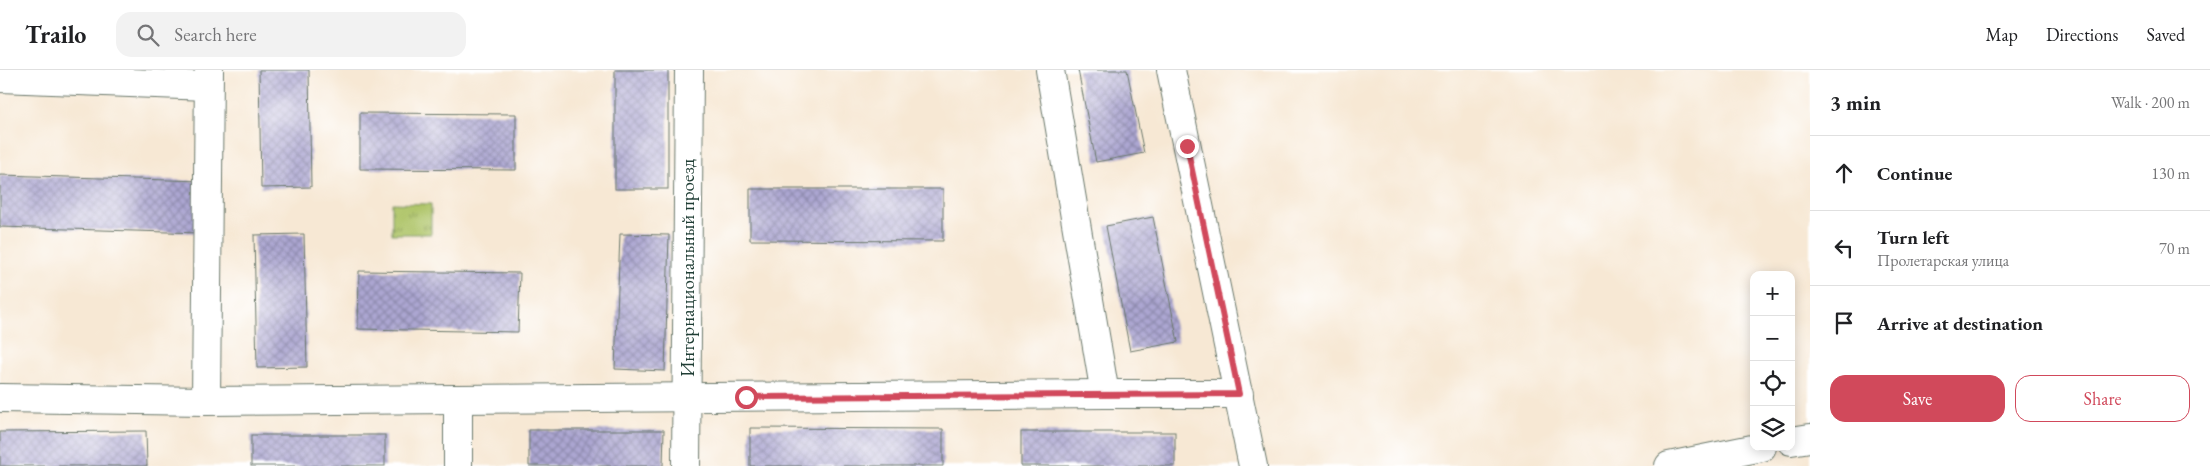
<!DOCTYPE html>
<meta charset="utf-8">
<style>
:root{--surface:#fff;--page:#f2f2f2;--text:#202124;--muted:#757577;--line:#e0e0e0;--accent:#d1495b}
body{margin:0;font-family:"EB Garamond",serif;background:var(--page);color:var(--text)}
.controls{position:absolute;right:15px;bottom:15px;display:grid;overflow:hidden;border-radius:10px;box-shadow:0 2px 12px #0003}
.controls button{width:45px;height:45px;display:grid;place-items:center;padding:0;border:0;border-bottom:1px solid var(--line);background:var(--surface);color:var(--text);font:25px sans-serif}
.stop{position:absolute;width:15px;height:15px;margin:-11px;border:4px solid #d1495b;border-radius:50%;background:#fff}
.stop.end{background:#d1495b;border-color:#fff;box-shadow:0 1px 5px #0008}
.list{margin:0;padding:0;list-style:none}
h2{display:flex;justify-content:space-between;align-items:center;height:65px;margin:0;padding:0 20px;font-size:21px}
h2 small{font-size:16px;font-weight:400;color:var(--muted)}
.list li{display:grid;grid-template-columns:32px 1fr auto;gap:15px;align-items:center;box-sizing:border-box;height:75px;padding:0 20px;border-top:1px solid var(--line)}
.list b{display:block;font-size:19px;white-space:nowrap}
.list p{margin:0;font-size:16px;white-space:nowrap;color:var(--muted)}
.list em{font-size:16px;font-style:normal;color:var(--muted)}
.actions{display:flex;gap:10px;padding:15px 20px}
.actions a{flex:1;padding:11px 0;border:1px solid var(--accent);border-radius:15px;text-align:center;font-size:18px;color:var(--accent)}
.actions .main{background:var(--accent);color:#fff}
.icon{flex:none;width:28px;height:28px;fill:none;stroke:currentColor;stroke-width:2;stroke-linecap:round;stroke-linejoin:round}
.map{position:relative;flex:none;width:1810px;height:396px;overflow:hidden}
header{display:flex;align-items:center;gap:30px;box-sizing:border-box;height:70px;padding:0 25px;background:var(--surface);border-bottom:1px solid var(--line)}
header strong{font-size:24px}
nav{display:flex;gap:28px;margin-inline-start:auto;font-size:18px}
.search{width:350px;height:45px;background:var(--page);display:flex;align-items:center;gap:12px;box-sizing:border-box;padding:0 18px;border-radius:15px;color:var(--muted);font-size:19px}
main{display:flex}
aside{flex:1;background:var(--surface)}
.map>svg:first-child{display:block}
</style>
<header>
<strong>Trailo</strong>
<div class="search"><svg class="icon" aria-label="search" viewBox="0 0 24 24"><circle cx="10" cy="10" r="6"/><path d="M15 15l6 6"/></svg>Search here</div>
<nav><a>Map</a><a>Directions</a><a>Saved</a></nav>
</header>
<main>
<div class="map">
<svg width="1810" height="396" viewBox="0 0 1810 396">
<defs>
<pattern id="park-tufts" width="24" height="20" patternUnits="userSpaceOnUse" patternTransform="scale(1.25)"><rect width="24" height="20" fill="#afc569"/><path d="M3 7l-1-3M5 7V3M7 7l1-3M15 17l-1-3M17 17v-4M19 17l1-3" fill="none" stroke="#8ea157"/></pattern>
<pattern id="building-cross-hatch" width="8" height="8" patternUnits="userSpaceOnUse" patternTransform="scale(1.25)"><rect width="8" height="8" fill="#aca6d1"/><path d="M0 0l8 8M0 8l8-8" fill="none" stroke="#8b88aa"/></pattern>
</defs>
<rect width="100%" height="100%" fill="#fff"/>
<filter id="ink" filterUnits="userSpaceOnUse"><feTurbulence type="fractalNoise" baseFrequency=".02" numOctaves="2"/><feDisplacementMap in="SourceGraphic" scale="10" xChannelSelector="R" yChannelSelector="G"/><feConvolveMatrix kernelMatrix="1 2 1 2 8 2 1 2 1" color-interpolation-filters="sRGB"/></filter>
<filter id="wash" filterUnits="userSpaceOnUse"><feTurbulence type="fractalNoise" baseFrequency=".0096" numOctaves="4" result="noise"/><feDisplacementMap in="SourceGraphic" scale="20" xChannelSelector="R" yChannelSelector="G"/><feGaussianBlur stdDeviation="1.12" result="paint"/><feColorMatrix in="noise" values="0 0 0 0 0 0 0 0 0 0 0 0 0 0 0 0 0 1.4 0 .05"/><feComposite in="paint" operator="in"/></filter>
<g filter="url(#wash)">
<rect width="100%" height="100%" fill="#f7e8d4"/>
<path fill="url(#park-tufts)" stroke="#67814e" d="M392,133l39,1v30h-39z"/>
<g id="blocks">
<g fill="url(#building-cross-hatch)">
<path d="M259,0h50l2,117 -50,1z"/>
<rect x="615" y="0" width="53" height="119"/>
<path d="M1078,0h49l17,83 -48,9z"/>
<path d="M360,43l156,1v56l-156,-1z"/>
<path d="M0,105l202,6 -1,52 -201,-6z"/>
<path d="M750,119h193v52l-193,-1z"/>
<path d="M1153,147l25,125 -48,9 -24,-125z"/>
<path d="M304,164l3,133 -50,1 -3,-133z"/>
<path d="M620,164l49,1 -4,136 -50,-2z"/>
<path d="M359,201l161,2 -2,59 -160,-3z"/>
<path d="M750,358l193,1v37h-193z"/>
<path d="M529,360h135l-1,36h-134z"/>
<path d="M146,361l1,35h-147v-34z"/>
<rect x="1021" y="362" width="154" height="34"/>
<rect x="251" y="365" width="134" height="31"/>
</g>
</g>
</g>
<g filter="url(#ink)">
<use href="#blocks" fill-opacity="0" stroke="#6b796c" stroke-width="1"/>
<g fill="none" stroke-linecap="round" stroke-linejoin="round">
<g stroke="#6b796c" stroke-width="30">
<g id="minor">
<path d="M1050,0l55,324"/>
<path d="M0,8l208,8"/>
<path d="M0,328l206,3 899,-7h134"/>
<path d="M206,331l3,-331"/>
<path d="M458,396v-67"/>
<path d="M686,396l3,-396"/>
</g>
</g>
<g stroke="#6b796c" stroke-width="30">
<g id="major">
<path d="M1171,0l82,396"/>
<path d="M1791,371l19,-3"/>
<path d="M1669,396l93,-19"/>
</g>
</g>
<use href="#minor" stroke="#fff" stroke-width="28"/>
<use href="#major" stroke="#fff" stroke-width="28"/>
</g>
</g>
<g fill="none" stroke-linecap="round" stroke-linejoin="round" filter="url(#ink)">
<path stroke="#d1495b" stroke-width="6" d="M746,327l493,-3 -52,-248"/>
</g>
<g text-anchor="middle" stroke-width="4" stroke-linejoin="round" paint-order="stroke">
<g font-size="19" fill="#1f3d34" stroke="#fff">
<text transform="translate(687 198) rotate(-90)" y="7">Интернациональный проезд</text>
</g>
</g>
</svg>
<div class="controls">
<button>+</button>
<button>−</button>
<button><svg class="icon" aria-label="locate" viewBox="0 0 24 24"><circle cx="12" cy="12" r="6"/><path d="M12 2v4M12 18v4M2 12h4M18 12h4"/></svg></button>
<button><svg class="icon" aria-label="layers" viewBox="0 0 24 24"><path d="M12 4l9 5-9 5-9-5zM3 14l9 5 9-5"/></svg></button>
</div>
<div class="stop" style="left:746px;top:327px"></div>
<div class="stop end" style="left:1187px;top:76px"></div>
</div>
<aside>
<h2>3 min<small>Walk · 200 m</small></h2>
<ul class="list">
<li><svg class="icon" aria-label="ahead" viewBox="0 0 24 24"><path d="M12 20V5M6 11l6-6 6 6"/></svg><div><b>Continue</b></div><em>130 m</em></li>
<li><svg class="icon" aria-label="left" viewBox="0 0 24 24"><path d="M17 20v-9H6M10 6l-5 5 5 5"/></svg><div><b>Turn left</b><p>Пролетарская улица</p></div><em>70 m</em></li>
<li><svg class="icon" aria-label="arrive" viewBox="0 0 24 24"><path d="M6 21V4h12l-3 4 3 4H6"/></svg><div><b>Arrive at destination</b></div></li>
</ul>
<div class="actions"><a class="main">Save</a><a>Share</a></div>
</aside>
</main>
